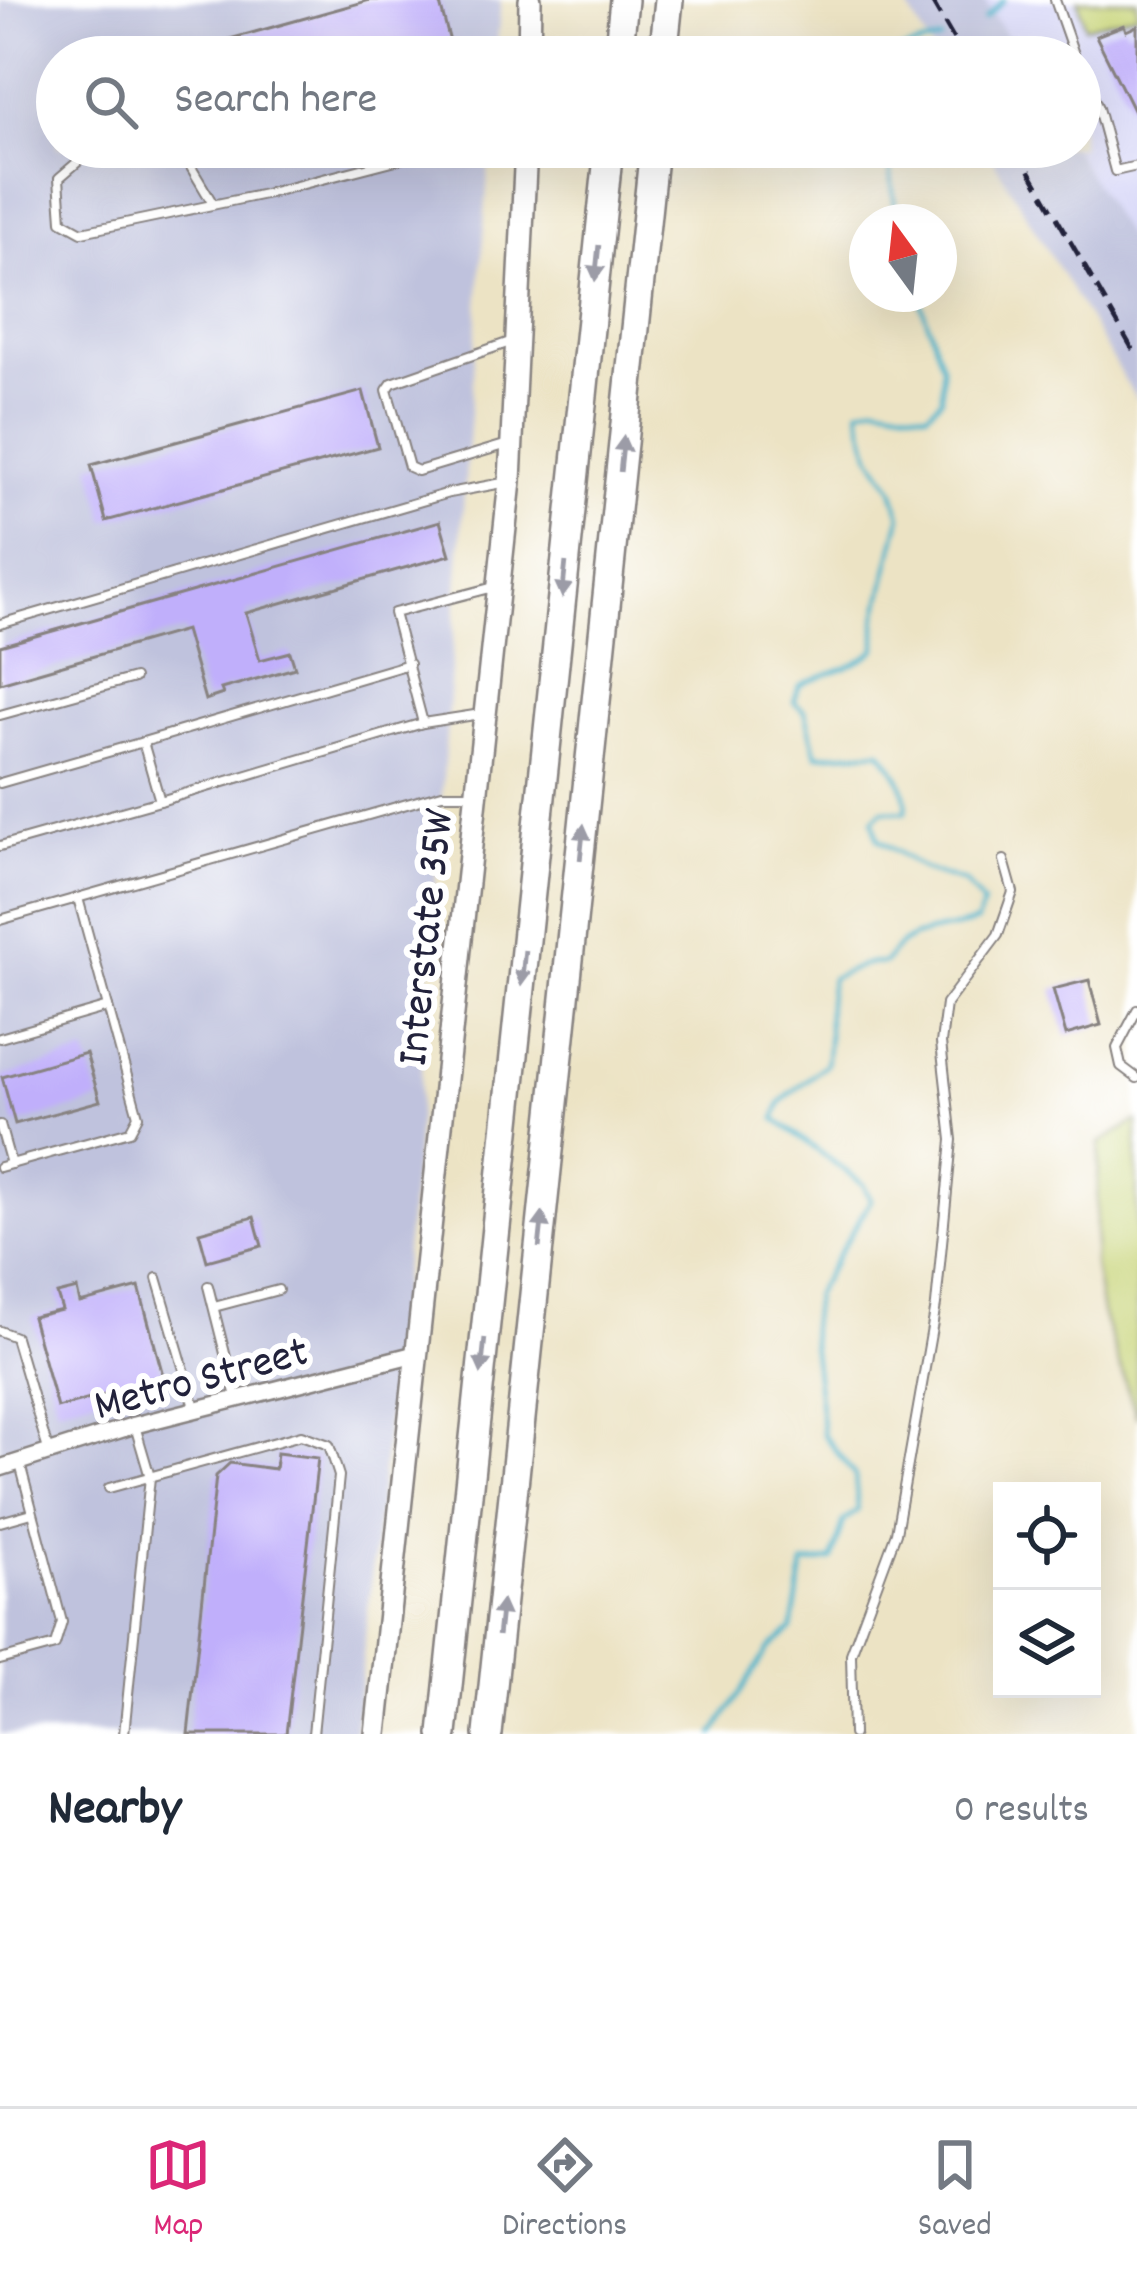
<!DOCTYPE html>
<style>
:root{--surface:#fff;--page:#f2f2f3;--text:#1f2937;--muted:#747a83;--line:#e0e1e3;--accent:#db2777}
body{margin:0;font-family:Dekko,sans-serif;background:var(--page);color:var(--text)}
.controls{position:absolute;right:36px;bottom:36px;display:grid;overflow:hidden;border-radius:0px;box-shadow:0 12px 48px #0002}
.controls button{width:108px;height:108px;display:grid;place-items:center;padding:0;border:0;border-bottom:3px solid var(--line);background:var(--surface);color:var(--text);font:60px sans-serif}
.compass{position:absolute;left:849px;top:204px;width:108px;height:108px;border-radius:50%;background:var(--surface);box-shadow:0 12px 48px #0002;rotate:345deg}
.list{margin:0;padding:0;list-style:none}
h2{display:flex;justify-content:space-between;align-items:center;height:156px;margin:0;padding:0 48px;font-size:51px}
h2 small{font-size:39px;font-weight:400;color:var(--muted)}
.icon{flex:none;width:66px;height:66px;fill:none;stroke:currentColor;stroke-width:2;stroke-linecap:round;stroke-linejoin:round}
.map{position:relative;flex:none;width:1137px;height:1734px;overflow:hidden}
.search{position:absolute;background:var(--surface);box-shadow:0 12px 48px #0002;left:36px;right:36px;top:36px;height:132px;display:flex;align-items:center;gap:30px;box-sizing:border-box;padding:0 42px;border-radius:66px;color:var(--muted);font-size:45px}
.sheet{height:372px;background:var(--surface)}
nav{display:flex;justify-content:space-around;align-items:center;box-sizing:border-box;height:168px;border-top:3px solid var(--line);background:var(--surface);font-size:33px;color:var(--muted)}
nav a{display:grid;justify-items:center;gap:6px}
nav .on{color:var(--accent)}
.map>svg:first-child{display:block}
</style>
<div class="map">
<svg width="1137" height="1734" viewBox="0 0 1137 1734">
<rect width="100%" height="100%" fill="#fff"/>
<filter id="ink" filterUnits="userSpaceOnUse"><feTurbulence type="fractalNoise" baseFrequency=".00833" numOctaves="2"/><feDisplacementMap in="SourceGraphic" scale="24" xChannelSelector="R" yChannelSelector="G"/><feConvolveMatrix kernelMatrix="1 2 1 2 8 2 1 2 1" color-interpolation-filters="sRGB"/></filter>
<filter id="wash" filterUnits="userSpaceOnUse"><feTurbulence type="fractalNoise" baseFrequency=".004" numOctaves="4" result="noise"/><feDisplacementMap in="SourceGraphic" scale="48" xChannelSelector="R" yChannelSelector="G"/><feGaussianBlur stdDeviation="2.7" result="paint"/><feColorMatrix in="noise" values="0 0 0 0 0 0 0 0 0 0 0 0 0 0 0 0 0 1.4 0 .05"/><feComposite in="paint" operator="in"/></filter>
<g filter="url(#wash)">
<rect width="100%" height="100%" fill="#ece3c4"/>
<path fill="#d7d7f8" d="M983,0h154v256l-66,-109h9v-90h-63z"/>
<g fill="#bfc2dd">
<path d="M0,0h501l-5,57h-439v90h433l-75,1008 -60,579h-355z"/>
<path d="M904,0h80l35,57h-83z"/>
<path d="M986,147h86l65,108v146z"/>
</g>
<g fill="#c6d375" stroke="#747a58" stroke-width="3">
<path d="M1078,0h59v14l-52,13z"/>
<path d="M1137,1121v297l-35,-105 -8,-49 6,-121z"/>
</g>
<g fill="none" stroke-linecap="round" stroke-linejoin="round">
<g stroke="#4cb4cb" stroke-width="4.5">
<path d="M985,19l19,-19"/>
<path d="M877,57l64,-17"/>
<path d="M856,147l34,20 7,55"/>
<path d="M714,1734l55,-86 23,-19 12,-65 28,-4 12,-39 14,-11 -3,-34 -32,-42 -13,-107 4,-32 57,-95 -8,-16 -88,-65 6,-17 45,-38c6,-31 -3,-55 6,-86l33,-14 20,-1c19,-36 56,-29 92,-41l6,-18 -19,-22 -41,-13 -45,-30 -5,-19 10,-10 23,2c3,-23 -11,-43 -25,-61l-64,4 -12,-44 -11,-9 5,-16c27,-15 55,-16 77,-37v-28l25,-105 -8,-27 -23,-36 -11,-44 17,-5 51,9 15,-15v-33l-24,-71"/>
</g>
</g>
<g id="blocks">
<g fill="#c0affb">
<path d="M370,0h69l15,57h-289z"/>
<path d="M1124,25l2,6 11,-5v92l-41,-82z"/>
<path d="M363,391l15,56 -272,74 -15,-56z"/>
<path d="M440,521l10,34 -204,58 14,47 30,-8 5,16 -74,21 2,5 -18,6 -20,-70 -185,53v-37z"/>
<path d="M1089,980l12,45 -35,10 -13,-46z"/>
<path d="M86,1053l14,48 -85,23 -13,-47z"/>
<path d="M254,1217l8,29 -55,15 -8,-29z"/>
<path d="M139,1287l25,92 -107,29 -25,-91 30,-7 -5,-16 20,-5 3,14z"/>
<path d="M277,1453l41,5 -32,276h-98l28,-258 14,-13 45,6z"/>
</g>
</g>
</g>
<g filter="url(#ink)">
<use href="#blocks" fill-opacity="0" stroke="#878280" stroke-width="3"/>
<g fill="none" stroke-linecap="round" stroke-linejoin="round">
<g stroke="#878280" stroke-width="12">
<g id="lane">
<path d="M1055,0l20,57"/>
<path d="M1080,67l18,41 17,63 22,-5"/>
<path d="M95,147l-36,31 3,43 20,11 183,-38 162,-42"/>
<path d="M179,147l34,57"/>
<path d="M426,147l1,5 22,-5"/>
<path d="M508,444l-90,27 -9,-4 -22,-77 5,-7 121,-42"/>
<path d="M0,624l449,-131 59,-11"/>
<path d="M409,664l-266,78 17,59 263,-78 58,-9"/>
<path d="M0,715l134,-37"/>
<path d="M423,723l-29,-110 104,-27"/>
<path d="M0,783l143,-41"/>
<path d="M0,846l160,-45"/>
<path d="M0,920l442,-126h33"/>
<path d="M1137,1010l-20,38 4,18 16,12"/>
<path d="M0,1038l108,-31"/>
<path d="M0,1125l11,39"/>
<path d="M0,1167l130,-36 8,-15 -60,-218"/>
<path d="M157,1278l38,129"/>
<path d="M208,1286l29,115"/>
<path d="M214,1307l64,-17"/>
<path d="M0,1331l15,6 34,116"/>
<path d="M109,1488l192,-53 28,10 10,31 -26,258"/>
<path d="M0,1522l32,-9"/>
<path d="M0,1660l55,-15 7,-23 -42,-158"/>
<path d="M124,1734l26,-257 -15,-51"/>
<path d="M853,1734l-2,-80 45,-121 40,-228 16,-165 -11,-97 5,-39 52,-69 15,-43 -9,-32"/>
</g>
</g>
<g stroke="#878280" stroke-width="20">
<path id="street" d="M0,1468l135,-43 284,-72"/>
</g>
<g stroke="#878280" stroke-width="26">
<g id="secondary">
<path d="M529,57l1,-57"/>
<path d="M376,1734l134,-1253 16,-334"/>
</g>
</g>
<g stroke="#878280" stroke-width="32">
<g id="highway">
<path d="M618,57l6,-57"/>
<path d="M663,57l6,-57"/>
<path d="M443,1734l166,-1587"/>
<path d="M488,1734l166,-1587"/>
</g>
</g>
<use href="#lane" stroke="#fff" stroke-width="8"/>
<use href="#street" stroke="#fff" stroke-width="15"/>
<use href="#secondary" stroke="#fff" stroke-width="21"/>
<use href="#highway" stroke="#fff" stroke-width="27"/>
<g stroke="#22223b" stroke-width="4.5" stroke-dasharray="18 9" stroke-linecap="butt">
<path d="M931,0l33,57"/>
<path d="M1016,147l121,210"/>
</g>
</g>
<defs><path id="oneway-solid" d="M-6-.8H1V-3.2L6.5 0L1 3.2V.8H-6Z" transform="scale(3)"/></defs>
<g fill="#9c9ca7">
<use href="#oneway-solid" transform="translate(597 263) rotate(96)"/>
<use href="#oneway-solid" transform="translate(622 454) rotate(-84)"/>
<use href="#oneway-solid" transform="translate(564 580) rotate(96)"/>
<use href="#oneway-solid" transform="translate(582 842) rotate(-84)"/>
<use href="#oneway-solid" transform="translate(523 968) rotate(96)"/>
<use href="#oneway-solid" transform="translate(541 1230) rotate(-84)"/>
<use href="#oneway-solid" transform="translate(483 1356) rotate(96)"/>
<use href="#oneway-solid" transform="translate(500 1618) rotate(-84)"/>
</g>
</g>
<g text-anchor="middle" stroke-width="12" stroke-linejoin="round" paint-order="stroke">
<g font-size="45" fill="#22223b" stroke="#fff">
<text transform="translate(422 937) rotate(-84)" y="16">Interstate 35W</text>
<text transform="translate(200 1375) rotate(-15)" y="16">Metro Street</text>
</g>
</g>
</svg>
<div class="controls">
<button><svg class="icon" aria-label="locate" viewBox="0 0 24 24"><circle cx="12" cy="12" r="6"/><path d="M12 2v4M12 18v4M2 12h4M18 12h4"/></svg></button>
<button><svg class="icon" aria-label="layers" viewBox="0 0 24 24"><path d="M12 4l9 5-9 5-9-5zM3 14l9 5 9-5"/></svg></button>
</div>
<svg class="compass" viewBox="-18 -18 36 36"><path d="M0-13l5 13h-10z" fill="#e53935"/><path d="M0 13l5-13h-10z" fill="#747a83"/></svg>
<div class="search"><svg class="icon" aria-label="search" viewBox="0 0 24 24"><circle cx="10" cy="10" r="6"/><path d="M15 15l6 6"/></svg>Search here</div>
</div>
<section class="sheet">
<h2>Nearby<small>0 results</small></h2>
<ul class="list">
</ul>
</section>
<nav>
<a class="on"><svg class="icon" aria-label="map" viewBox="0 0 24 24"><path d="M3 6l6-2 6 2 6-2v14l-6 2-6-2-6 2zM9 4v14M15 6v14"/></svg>Map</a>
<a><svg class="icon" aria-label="directions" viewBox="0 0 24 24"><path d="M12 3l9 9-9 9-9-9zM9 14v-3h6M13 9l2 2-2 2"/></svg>Directions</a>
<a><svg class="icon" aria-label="saved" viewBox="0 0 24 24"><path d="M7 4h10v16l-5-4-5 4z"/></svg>Saved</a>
</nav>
